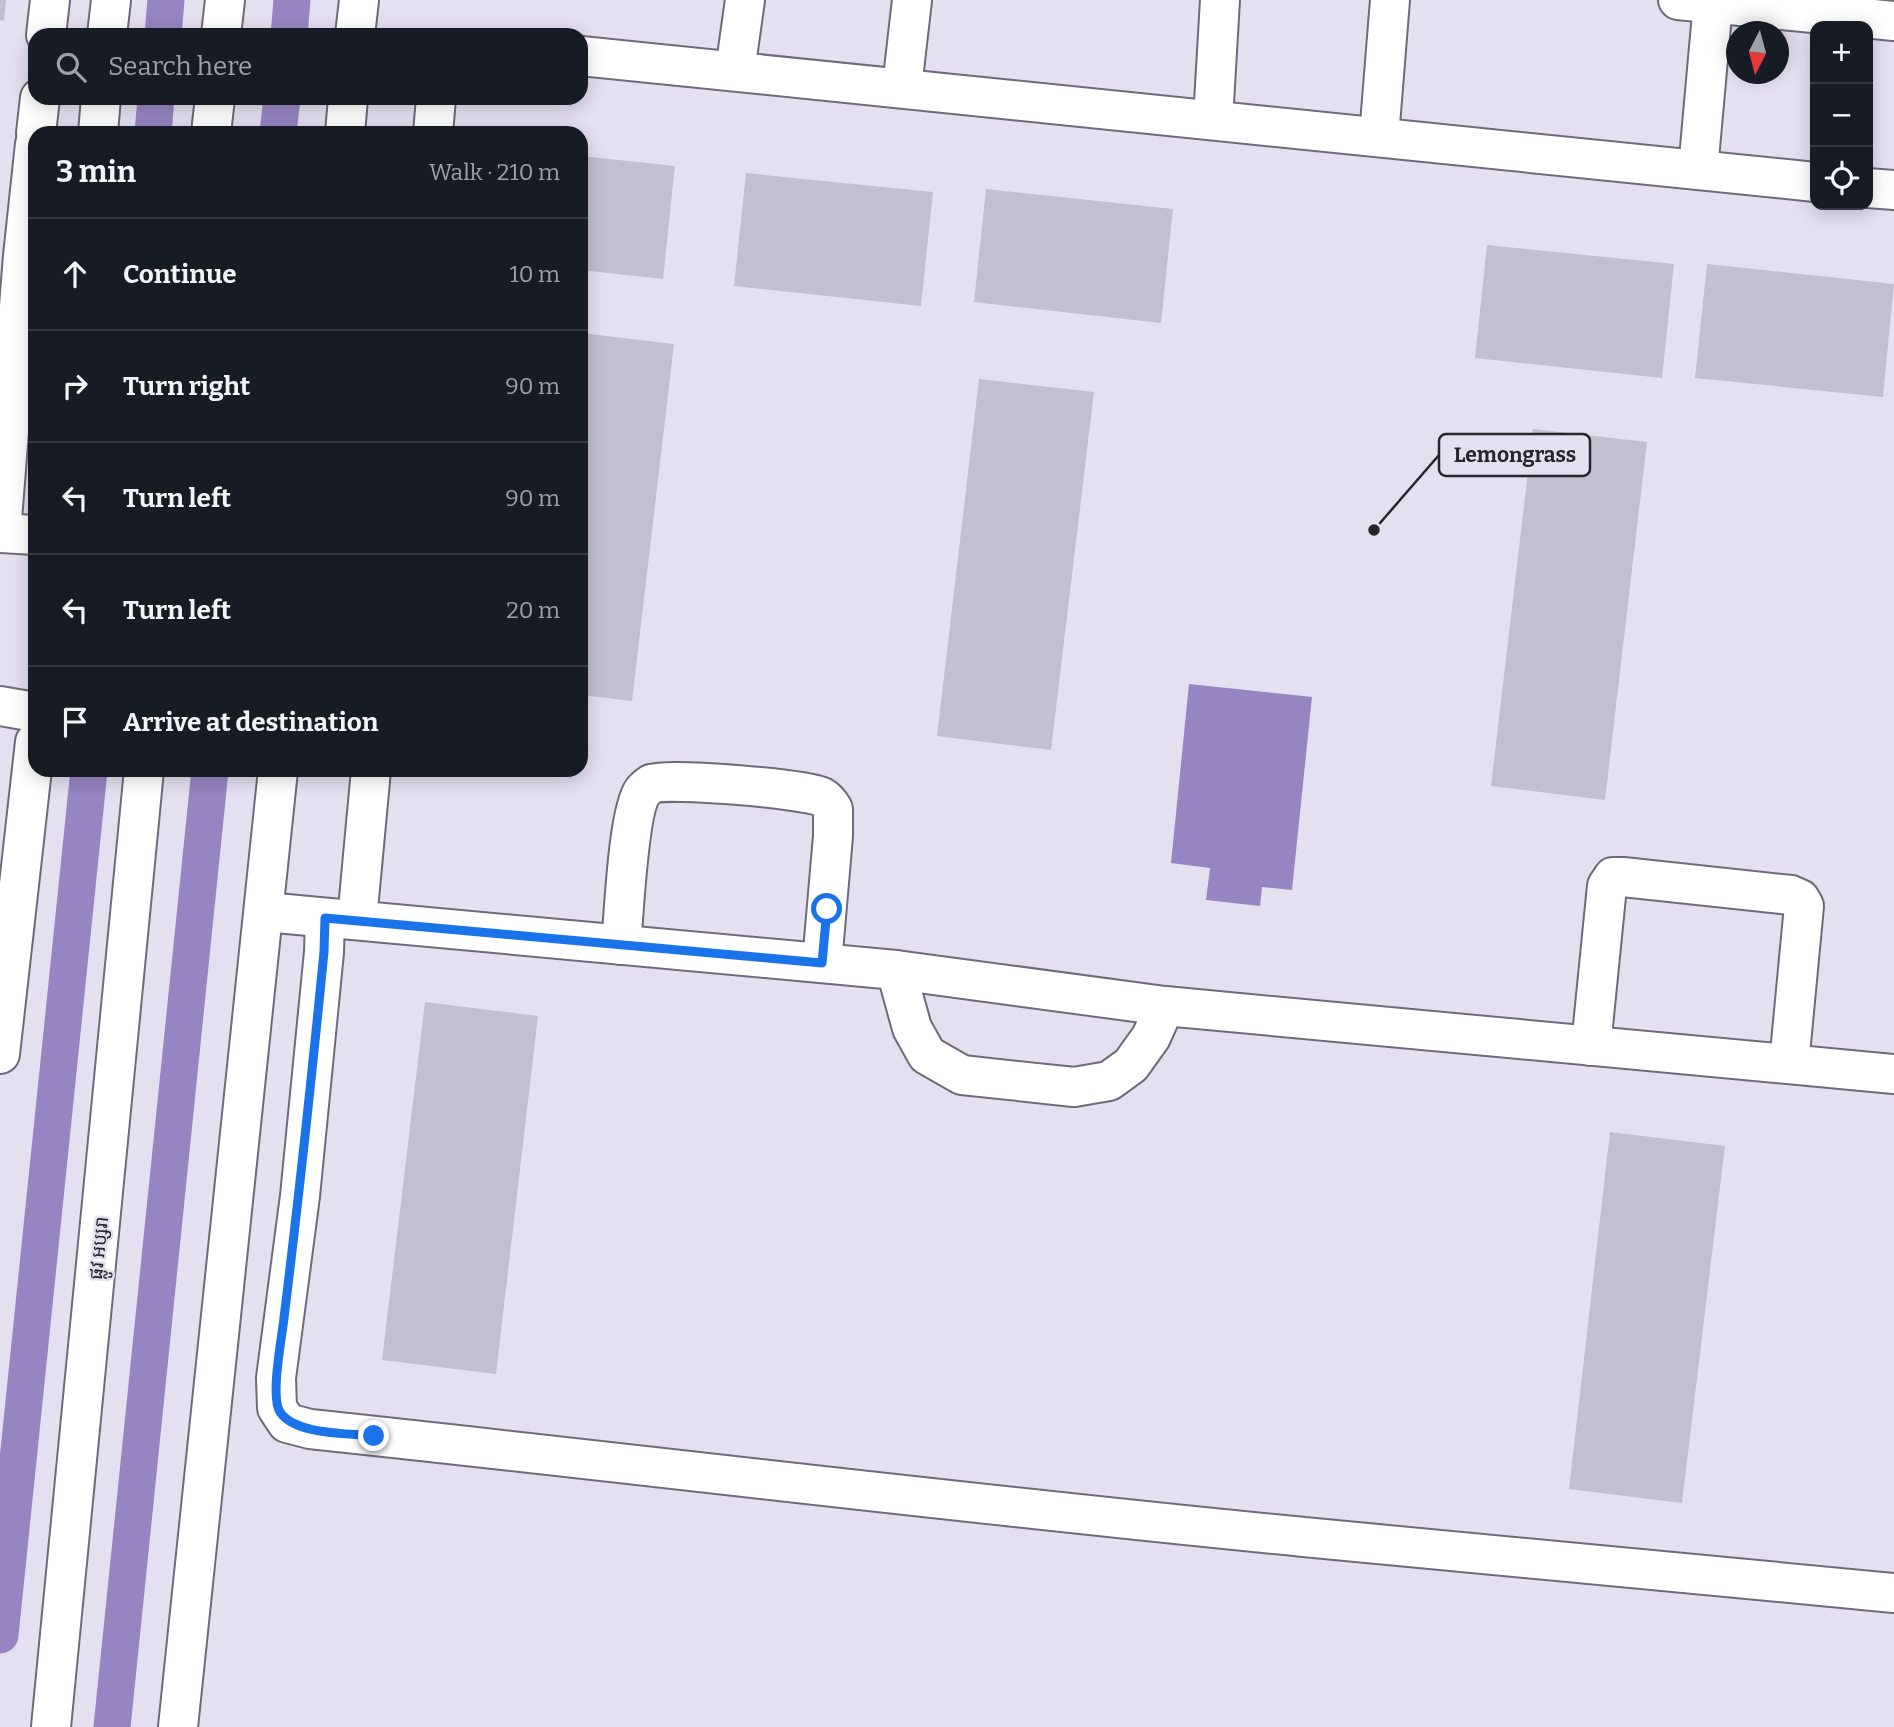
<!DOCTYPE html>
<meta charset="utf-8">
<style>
:root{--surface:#171b24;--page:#242831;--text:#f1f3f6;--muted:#9ea1a6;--line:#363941}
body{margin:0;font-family:Bitter,"Noto Sans Khmer",serif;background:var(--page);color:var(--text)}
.controls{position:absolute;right:21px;top:21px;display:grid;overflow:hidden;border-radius:14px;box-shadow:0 4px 18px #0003}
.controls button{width:63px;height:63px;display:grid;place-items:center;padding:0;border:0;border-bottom:2px solid var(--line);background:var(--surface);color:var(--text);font:35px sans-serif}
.compass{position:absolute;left:1726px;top:21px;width:63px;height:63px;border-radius:50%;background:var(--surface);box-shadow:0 4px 18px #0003;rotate:186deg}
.stop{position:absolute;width:21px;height:21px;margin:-16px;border:5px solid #1a73e8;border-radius:50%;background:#fff}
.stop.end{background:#1a73e8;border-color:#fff;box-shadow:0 2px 7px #0008}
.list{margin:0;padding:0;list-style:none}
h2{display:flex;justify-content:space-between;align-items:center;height:91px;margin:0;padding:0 28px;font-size:30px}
h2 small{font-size:23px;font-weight:400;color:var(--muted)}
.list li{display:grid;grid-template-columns:46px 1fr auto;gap:21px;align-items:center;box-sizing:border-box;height:112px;padding:0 28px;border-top:2px solid var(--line)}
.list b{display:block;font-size:26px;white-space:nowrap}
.list em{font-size:23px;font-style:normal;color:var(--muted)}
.icon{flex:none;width:38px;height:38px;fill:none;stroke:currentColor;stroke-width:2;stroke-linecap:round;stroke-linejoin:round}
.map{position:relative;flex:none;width:1894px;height:1727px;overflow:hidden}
.search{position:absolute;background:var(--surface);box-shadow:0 4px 18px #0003;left:28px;top:28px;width:560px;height:77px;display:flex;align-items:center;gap:18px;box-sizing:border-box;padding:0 24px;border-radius:21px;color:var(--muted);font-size:26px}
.panel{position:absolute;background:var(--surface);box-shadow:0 4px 18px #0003;left:28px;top:126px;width:560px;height:651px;border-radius:21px}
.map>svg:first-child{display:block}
</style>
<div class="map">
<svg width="1894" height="1727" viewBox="0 0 1894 1727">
<rect width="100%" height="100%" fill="#e4e0f0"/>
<path fill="#9785c3" d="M1189,684l123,13 -20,193 -30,-3 -2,19 -54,-6 4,-32 -39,-5z"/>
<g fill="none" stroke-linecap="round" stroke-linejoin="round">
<g stroke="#9785c3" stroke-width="37">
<path d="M163,35l3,-35"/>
<path d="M289,35l3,-35"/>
<path d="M153,133l3,-35"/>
<path d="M278,133l4,-35"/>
<path d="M0,1635l89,-865"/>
<path d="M112,1727l98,-957"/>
</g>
</g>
<g fill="#c3bfcf">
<path d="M0,0h6l-2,21 -4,-1z"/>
<path d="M581,156l94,10 -12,113 -82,-9z"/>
<path d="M746,173l187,19 -12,114 -187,-20z"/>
<path d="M986,189l187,20 -12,114 -187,-21z"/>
<path d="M1487,245l187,19 -12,114 -187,-20z"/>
<path d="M1707,264l187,20 -11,113 -188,-19z"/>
<path d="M581,333l93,11 -42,357 -51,-6z"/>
<path d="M979,379l115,13 -43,358 -114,-14z"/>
<path d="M1533,429l114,13 -42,358 -114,-14z"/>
<path d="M425,1002l113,14 -42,358 -114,-14z"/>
<path d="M1610,1132l115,14 -43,357 -113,-14z"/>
</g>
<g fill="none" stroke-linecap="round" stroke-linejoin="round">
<g stroke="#6e6a79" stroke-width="42">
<g id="minor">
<path d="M1678,0l216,21"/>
<path d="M46,35l4,-35"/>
<path d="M107,35l4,-35"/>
<path d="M221,35l4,-35"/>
<path d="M355,35l4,-35"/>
<path d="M581,56l1234,126"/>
<path d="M735,71l10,-71"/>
<path d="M902,87l10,-87"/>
<path d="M1213,120l7,-120"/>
<path d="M36,133l4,-35"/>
<path d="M98,133l3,-35"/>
<path d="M211,133l4,-35"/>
<path d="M345,133l3,-35"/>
<path d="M433,133l3,-35"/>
<path d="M1379,137l11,-137"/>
<path d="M1698,170l15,-167"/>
<path d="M1868,188l26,2"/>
<path d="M1,532l22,-276 12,-112"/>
<path d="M0,533l35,2"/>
<path d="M0,706l35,6"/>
<path d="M265,912l631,58 269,36 729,68"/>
<path d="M325,918l-1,34 -24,244 -24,182 1,30 10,15 23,6c331,35 662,76 994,108 197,18 394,36 590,56"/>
<path d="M357,920l14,-150"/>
<path d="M621,945c3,-30 7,-134 22,-154 0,-1 7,-6 8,-7 17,-7 153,5 171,13 5,3 8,7 11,12v27l-11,127"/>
<path d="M896,970l16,58 15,27 35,20 112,12 35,-6 22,-16 20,-28 14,-31"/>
<path d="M1591,1046l16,-160 6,-9h10l168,18 9,4 4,7 -15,158"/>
<path d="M0,1054l35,-312"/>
<path d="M51,1727l93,-957"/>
<path d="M178,1727l100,-957"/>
</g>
</g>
<use href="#minor" stroke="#fff" stroke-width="38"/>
</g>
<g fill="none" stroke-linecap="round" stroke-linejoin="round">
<path stroke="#1a73e8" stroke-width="9" d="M374,1436c-26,-3 -79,-1 -94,-24 -10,-15 2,-75 4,-94 15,-122 28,-244 40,-366l1,-34 497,45 5,-54"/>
</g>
<g text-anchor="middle" stroke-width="5" stroke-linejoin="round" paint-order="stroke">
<g font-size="19" fill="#26252b" stroke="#e4e0f0">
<text transform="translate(98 1248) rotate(-84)" y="7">ផ្លូវ អប្សរា</text>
</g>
</g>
<path fill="none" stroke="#26252b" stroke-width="2.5" d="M1374 530L1439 455"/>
<circle fill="#26252b" stroke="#e4e0f0" stroke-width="2.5" cx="1374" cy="530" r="7"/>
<rect fill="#e4e0f0" stroke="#26252b" stroke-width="2.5" x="1439" y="434" width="151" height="42" rx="7"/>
<g font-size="21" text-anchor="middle" font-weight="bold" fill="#26252b">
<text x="1515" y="462">Lemongrass</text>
</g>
</svg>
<div class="controls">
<button>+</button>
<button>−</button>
<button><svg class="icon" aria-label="locate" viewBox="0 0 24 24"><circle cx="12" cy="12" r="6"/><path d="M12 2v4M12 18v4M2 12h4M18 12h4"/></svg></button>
</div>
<svg class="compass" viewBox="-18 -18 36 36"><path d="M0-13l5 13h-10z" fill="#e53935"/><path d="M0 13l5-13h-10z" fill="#9ea1a6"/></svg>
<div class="stop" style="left:827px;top:909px"></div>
<div class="stop end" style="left:374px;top:1436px"></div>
<div class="search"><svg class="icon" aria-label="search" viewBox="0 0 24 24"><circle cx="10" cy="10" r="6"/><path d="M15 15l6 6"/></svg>Search here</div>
<section class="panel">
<h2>3 min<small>Walk · 210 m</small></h2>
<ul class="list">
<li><svg class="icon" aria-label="ahead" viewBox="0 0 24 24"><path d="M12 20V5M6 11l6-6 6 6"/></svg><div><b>Continue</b></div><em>10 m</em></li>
<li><svg class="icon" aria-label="right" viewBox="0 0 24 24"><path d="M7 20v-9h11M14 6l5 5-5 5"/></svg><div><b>Turn right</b></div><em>90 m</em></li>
<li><svg class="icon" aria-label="left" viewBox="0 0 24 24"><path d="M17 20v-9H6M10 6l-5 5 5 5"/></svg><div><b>Turn left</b></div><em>90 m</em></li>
<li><svg class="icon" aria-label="left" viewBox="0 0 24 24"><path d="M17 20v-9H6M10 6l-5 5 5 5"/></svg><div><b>Turn left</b></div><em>20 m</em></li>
<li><svg class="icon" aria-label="arrive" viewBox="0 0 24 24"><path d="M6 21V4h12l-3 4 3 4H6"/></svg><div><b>Arrive at destination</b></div></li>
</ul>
</section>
</div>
